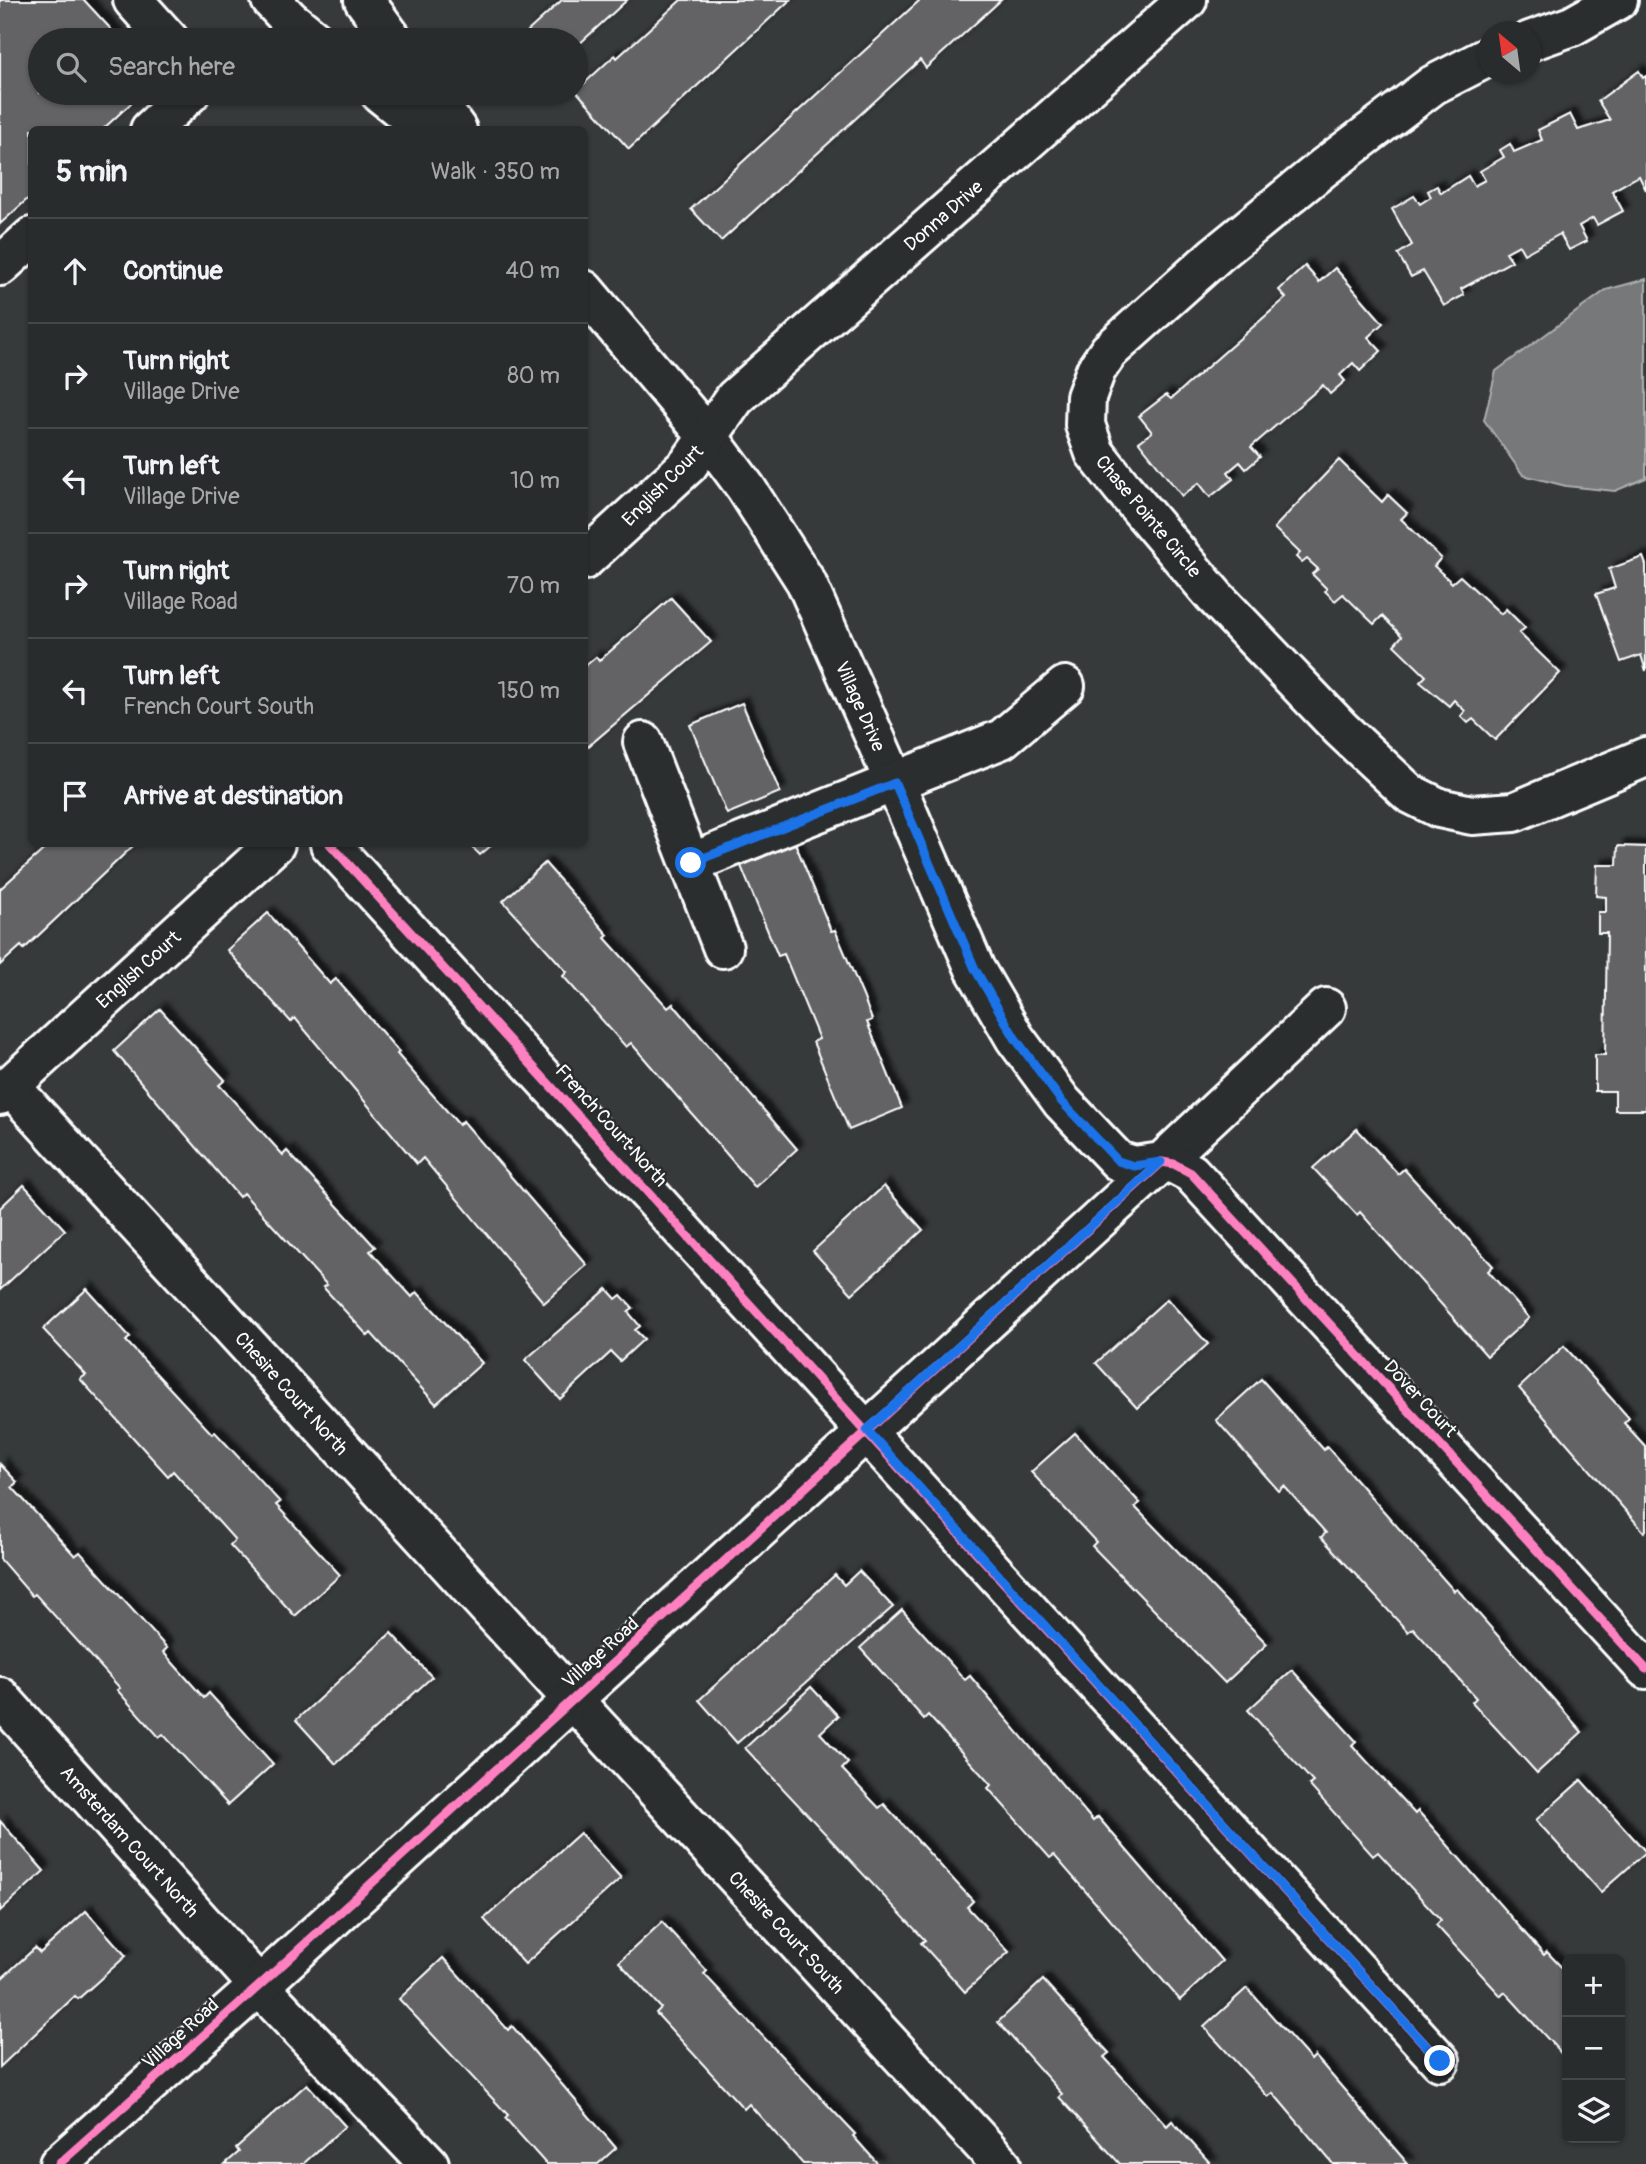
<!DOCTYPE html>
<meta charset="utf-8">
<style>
:root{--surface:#292c2c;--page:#353838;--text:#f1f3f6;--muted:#a5a7a9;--line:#454848}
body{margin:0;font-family:Pangolin,sans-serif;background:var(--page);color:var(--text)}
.controls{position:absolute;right:21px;bottom:21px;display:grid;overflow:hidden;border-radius:10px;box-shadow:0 2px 5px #0004}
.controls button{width:63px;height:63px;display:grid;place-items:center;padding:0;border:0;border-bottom:2px solid var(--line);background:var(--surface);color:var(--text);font:35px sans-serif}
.compass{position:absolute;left:1478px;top:21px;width:63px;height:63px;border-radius:50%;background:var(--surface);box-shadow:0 2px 5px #0004;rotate:331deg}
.stop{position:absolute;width:21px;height:21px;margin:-16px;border:5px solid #1a73e8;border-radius:50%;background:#fff}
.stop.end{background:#1a73e8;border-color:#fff;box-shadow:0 2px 7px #0008}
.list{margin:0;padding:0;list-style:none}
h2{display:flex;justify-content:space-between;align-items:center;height:91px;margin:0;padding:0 28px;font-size:30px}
h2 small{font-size:23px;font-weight:400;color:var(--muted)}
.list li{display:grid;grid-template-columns:46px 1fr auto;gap:21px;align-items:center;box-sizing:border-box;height:105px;padding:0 28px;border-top:2px solid var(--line)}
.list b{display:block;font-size:26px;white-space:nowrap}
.list p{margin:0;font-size:23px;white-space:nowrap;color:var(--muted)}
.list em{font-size:23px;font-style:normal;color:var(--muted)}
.icon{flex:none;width:38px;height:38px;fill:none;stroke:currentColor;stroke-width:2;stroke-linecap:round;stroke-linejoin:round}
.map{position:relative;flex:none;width:1646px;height:2164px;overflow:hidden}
.search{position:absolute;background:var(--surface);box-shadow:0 2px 5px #0004;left:28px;top:28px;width:560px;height:77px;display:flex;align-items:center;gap:18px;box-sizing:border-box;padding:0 24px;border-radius:38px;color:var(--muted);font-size:26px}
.panel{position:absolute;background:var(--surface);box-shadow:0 2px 5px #0004;left:28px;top:126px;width:560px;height:721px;border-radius:10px}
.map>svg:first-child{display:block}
</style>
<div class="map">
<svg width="1646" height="2164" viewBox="0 0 1646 2164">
<defs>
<filter id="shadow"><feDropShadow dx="6" dy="-6" stdDeviation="2" flood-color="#0009"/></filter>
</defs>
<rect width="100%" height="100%" fill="#373a3b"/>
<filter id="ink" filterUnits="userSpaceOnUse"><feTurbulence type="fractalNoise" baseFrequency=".0143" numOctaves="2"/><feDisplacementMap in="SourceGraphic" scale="14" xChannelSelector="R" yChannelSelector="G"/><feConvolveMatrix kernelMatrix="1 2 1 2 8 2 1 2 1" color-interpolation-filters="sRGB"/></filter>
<g filter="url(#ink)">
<path fill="#767879" stroke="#adaeaf" stroke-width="2" d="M1646,279v199l-31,13 -49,-5 -43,-11 -39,-55 12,-49 110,-81z"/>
<g fill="#636465" stroke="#fff" stroke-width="2" filter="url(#shadow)">
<path d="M0,0h84l37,40h-81v53h102l-40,37h-70v65l-32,29z"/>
<path d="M562,0h65l-51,47v-7h-40l-8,-9z"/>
<path d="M681,0h109l-161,149 -53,-58 39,-36 2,3z"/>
<path d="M920,0h81l-75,68 -6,-8 -199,181 -30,-32z"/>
<path d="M1639,71l4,7 3,-2v114l-7,-14 -27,15 11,20 -26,14 -4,-7 -14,8 8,15 -18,9 -9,-16 -36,20 -5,-9 -13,7 6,9 -51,28 3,6 -20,11 -21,-35 -12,6 -13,-23 14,-9 -20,-36 22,-13 6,8 11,-7 -3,-6 9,-5 4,7 27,-17 6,10 11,-6 -5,-9 24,-14 -4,-7 10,-6 4,8 28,-12 -4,-10 32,-16 8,16 32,-10 -12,-19z"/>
<path d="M1305,266l14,16 16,-14 48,55 -15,14 13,14 -21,20 -7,-8 -13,12 5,6 -15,13 -7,-9 -72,62 9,10 -14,12 -6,-7 -12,10 5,7 -23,18 -11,-14 -17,13 -43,-54 13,-10 -13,-16 27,-21 5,4 115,-101 -7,-8z"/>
<path d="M1339,460l43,42 6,-7 19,18 -6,6 40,39 -7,8 18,17 8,-7 41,38 5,-5 19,19 -6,5 41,40 -65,67 -22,-21 -5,4 -7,-7 4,-5 -11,-11 -5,6 -29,-24 6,-6 -32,-31 8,-9 -20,-20 -8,8 -31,-30 -8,7 -10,-10 2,-2 -15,-15 6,-5 -11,-10 -5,4 -6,-6 4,-4 -26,-25z"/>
<path d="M1643,557l3,8v106l-5,-16 -20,7 -25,-68 19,-6 -6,-19z"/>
<path d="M671,598l40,44 -127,108v-83l12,-10 3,4z"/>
<path d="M742,703l38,89 -53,22 -37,-89z"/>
<path d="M795,843l36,88 4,-1 28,66 9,24 -5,2 35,86 -53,22 -36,-88 6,-3 -35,-85 -6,2 -37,-90z"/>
<path d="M50,844h85l-111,105 -3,-3 -21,19v-76z"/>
<path d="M469,844h24l-13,11z"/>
<path d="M1618,846l28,1v263h-31v-19h-20v-36h10l2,-122h-9v-21h8v-15l-10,-1 1,-31h20z"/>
<path d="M545,863l63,72 -3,3 63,70 5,-4 124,145 -42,38 -124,-144 -5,4 -63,-71 4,-4 -64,-71z"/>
<path d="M268,913l62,71 6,-5 63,73 -2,2 62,71 4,-4 124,144 -43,38 -121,-145 -6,6 -122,-146 -4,4 -64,-72z"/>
<path d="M160,1009l65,71 -6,5 64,70 4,-4 88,96 -5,4 42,46 5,-5 65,71 -46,41 -65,-71 -3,3 -45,-49 4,-2 -84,-92 -4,4 -125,-146z"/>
<path d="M1357,1129l41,45 6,-5 89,97 -5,5 41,47 -42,38 -127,-144 -3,3 -44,-47z"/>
<path d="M24,1185l41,45 -65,60v-82z"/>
<path d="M884,1186l39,44 -71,64 -39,-43z"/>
<path d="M87,1289l43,48 -4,4 86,93 3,-2 65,70 -4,3 64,70 -45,41 -65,-71 5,-5 -62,-69 -5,5 -88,-97 6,-4 -43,-46z"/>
<path d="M607,1289l9,10 5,-4 12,13 -5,4 12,14 -5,4 9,9 -24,22 -9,-9 -51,47 -35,-39z"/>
<path d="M1167,1299l41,45 -71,64 -41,-45z"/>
<path d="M1564,1346l65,72 -5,5 22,24v83l-2,2 -125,-144z"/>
<path d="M1261,1379l63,71 3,-3 127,144 3,-2 125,143 -45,41 -65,-71 4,-4 -63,-70 -5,4 -87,-95 5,-4 -42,-47 -5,5 -63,-71z"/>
<path d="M1075,1433l65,70 -5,4 132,137 -42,39 -133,-137 4,-4 -65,-70z"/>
<path d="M0,1464l17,18 -5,5 63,69 5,-4 87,96 -4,4 41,46 5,-5 64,71 -45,41 -65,-71 -4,3 -42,-47 3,-2 -85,-94 -3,2 -32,-37z"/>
<path d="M859,1571l34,36 -156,136 -38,-43 136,-125 9,10z"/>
<path d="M902,1610l63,70 5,-4 123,145 5,-4 124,144 -42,39 -126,-145 -4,3 -62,-70 3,-3 -63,-70 -4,4 -64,-71z"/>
<path d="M391,1633l41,44 -96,87 -40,-44z"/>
<path d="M1292,1670l64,71 -4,4 63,69 3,-3 126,144 3,-3 20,21v87l-62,-68 -4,4 -65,-71 5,-5 -63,-68 -5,4 -64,-71 4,-3 -65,-72z"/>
<path d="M811,1687l27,29 -18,17 28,30 -6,6 37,39 5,-4 89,97 -6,6 42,45 -44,40 -44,-49 4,-3 -180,-192z"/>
<path d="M1581,1780l65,72 -45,40 -65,-72z"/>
<path d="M0,1821l44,50 -44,40z"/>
<path d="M580,1833l41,45 -96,86 -41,-45z"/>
<path d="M86,1911l40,45 -48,43 -3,-3 -75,71v-87l35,-32 5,5z"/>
<path d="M662,1922l45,49 -3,3 151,160 -2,2 25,28h-75l-54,-60 -5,5 -88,-96 5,-5 -42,-46z"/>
<path d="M443,1958l65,72 4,-4 104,122 -18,16h-52l-41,-46 3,-3 -109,-116z"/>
<path d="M1043,1980l66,73 -5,4 63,69 5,-5 39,43h-91l-61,-67 3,-3 -64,-72z"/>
<path d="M1247,1988l64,72 4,-4 93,108h-75l-60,-71 -5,4 -64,-70z"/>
<path d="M307,2084l38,42 -42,38h-78l14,-12 -3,-4z"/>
</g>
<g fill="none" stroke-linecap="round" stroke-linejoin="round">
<g stroke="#fff" stroke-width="44">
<g id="minor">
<path d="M133,0l36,40"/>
<path d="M271,0l18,19 26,21"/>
<path d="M364,0l29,40"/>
<path d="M1530,41l42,-15 46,-26"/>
<path d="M1488,57l-55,28 -110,83 -107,87 -107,96 -13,19 -10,27 -1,28 10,28 26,33 94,111 126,132 68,64 30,15 33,7 42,-3 132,-55"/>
<path d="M380,93l46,37"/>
<path d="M431,93l26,37"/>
<path d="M150,130l40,-37"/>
<path d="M0,266l32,-29"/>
<path d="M584,290l125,148 37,50 60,94 89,201 80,186 40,69 47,64 56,59 16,5 28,-4 164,-154"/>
<path d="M584,560l104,-95 47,-67 452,-398"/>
<path d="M643,742l80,206"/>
<path d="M330,844l1110,1217"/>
<path d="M691,863l311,-124 63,-53"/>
<path d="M10,1086l563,614 428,464"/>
<path d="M0,1095l275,-251"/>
<path d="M0,1697l259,289 170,178"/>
<path d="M59,2164l200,-178 903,-824 12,2 17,9 455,496"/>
</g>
</g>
<use href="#minor" stroke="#2a2d2e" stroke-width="38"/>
<g stroke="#2a2d2e" stroke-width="13">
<g id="cycleway">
<path d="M330,844l1110,1217"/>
<path d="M59,2164l200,-178 903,-824 12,2 17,9 455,496"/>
</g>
</g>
<use href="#cycleway" stroke="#ff80c0" stroke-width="9"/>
</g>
</g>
<g fill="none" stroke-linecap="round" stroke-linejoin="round" filter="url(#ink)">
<path stroke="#1a73e8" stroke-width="9" d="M691,863l204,-80 80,186 40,69 47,64 56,59 16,5 27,-4 -294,268 573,631"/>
</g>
<g text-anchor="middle" stroke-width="5" stroke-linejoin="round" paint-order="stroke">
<g font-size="19" fill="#fff" stroke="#2a2d2e">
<text transform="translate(943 215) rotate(-41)" y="7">Donna Drive</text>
<text transform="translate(662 485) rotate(-45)" y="7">English Court</text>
<text transform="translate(1149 516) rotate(50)" y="7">Chase Pointe Circle</text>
<text transform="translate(861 706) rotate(66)" y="7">Village Drive</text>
<text transform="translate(138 969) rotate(-42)" y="7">English Court</text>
<text transform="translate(612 1125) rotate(48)" y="7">French Court North</text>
<text transform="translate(292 1393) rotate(48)" y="7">Chesire Court North</text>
<text transform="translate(1421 1398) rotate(47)" y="7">Dover Court</text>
<text transform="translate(600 1652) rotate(-42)" y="7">Village Road</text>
<text transform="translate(130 1841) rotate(48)" y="7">Amsterdam Court North</text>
<text transform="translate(787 1932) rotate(47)" y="7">Chesire Court South</text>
<text transform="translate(180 2033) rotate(-42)" y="7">Village Road</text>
</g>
</g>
</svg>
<div class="controls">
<button>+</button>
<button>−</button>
<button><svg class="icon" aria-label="layers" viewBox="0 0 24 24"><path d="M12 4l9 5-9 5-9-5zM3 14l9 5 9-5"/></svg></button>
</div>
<svg class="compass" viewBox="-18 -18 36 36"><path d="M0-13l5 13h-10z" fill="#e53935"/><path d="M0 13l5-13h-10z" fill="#a5a7a9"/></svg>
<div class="stop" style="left:691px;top:863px"></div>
<div class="stop end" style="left:1440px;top:2061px"></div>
<div class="search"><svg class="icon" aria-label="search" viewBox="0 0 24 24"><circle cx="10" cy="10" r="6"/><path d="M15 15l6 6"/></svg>Search here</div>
<section class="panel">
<h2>5 min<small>Walk · 350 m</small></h2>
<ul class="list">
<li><svg class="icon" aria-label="ahead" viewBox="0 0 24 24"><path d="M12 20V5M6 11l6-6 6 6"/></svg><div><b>Continue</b></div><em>40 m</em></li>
<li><svg class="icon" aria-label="right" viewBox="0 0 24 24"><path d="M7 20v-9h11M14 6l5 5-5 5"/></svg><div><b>Turn right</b><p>Village Drive</p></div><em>80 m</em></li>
<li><svg class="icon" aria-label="left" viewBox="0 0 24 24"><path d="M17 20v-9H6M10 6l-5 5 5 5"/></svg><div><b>Turn left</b><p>Village Drive</p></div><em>10 m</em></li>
<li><svg class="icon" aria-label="right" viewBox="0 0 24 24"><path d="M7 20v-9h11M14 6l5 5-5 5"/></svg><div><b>Turn right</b><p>Village Road</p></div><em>70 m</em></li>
<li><svg class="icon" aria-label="left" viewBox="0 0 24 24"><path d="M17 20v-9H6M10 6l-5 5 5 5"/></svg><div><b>Turn left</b><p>French Court South</p></div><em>150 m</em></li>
<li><svg class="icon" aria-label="arrive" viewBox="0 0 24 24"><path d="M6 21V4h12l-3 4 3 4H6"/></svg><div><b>Arrive at destination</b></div></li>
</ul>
</section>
</div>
